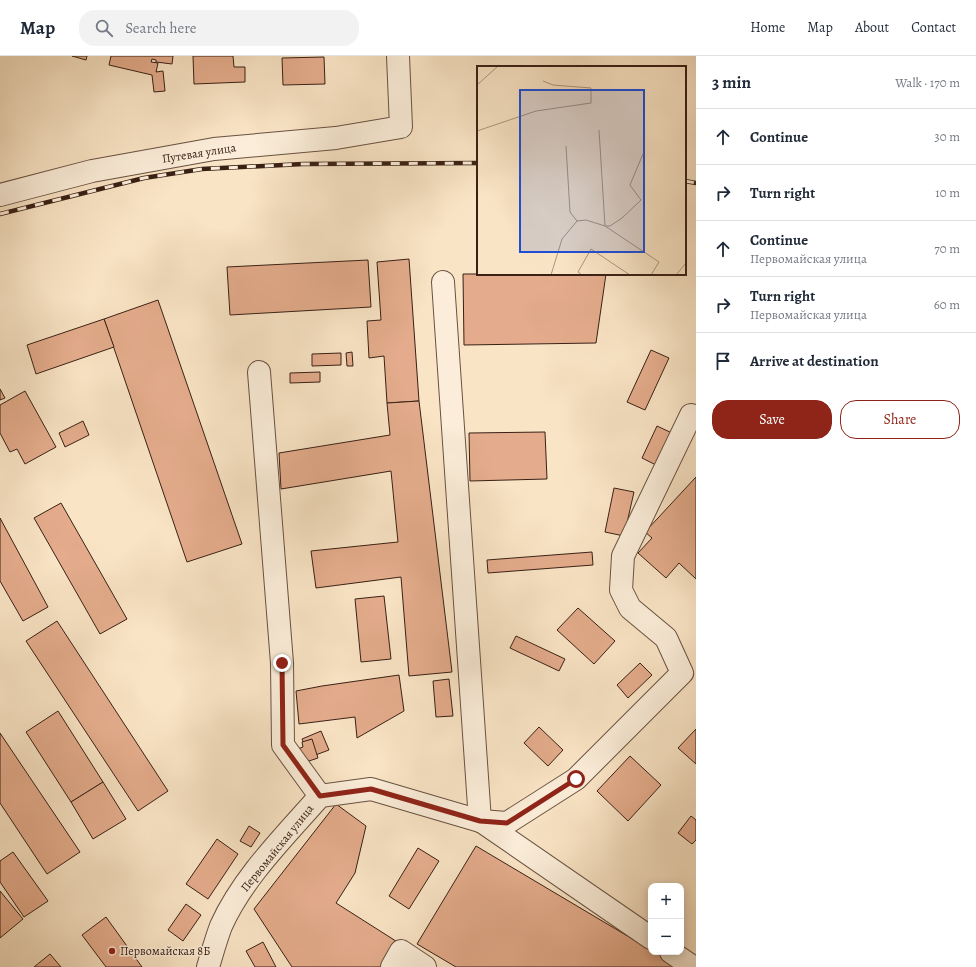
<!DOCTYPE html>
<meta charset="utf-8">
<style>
:root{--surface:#fff;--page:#f2f2f3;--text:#1f2937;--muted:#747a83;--line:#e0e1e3;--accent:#8f2418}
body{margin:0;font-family:Alegreya,serif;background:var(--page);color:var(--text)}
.controls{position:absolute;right:12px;bottom:12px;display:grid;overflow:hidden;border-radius:8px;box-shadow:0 2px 10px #0003}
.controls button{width:36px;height:36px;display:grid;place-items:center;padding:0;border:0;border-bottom:1px solid var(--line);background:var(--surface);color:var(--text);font:20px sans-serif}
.stop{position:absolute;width:12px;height:12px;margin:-9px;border:3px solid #8f2418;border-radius:50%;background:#fff}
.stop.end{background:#8f2418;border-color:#fff;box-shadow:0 1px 4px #0008}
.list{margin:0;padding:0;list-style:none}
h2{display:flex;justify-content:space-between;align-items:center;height:52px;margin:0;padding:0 16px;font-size:17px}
h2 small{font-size:13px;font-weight:400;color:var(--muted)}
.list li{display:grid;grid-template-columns:26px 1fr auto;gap:12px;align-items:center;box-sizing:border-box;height:56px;padding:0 16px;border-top:1px solid var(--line)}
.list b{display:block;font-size:15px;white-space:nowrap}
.list p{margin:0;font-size:13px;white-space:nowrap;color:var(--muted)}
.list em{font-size:13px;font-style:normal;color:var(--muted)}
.actions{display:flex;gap:8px;padding:12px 16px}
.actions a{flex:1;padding:9px 0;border:1px solid var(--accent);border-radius:16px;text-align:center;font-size:14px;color:var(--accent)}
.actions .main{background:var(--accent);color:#fff}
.icon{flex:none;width:22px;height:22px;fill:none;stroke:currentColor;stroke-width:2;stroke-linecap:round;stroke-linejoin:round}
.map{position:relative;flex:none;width:696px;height:911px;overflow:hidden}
header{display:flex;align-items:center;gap:24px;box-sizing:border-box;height:56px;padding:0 20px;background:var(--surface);border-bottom:1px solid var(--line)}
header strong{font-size:19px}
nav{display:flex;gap:22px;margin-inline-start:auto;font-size:14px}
.search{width:280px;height:36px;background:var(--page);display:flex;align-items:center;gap:10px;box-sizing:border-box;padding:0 14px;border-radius:16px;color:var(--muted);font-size:15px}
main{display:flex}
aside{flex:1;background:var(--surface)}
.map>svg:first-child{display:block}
</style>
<header>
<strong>Map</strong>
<div class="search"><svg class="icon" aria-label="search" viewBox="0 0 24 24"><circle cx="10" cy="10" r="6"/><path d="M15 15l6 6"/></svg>Search here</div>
<nav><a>Home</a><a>Map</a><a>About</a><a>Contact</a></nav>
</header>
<main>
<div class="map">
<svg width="696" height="911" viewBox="0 0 696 911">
<rect width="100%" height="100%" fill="#f9e4c5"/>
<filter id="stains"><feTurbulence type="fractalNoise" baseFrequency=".005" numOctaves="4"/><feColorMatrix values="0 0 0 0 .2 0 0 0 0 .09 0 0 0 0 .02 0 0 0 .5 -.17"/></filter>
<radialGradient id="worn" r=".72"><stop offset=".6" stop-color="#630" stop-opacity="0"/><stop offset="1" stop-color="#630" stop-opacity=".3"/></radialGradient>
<g fill="#e4ac8c" stroke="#392015">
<path d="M72,0h15l-1,4z"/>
<path d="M111,0h62l-1,8 -16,-2v-2l-4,-1 -1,3 7,1 -2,9 7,-1 2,20 -11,1 -2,-17 -43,-10z"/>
<path d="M193,0h40l1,11h11v15l-51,2z"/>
<path d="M324,1l1,27 -42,1 -1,-27z"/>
<path d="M409,203l10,142 -32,2 -3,-47 -15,2 -2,-37 14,-1 -4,-58z"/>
<path d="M368,204l3,47 -141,8 -3,-48z"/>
<path d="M463,218h143l-10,69 -132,2z"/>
<path d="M158,244l84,244 -55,18 -83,-243z"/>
<path d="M104,263l10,28 -78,27 -9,-29z"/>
<path d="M651,294l18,8 -24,52 -18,-8z"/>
<path d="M352,296l1,14h-6l-1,-13z"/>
<path d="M341,297v12l-29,1v-12z"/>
<path d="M320,316v10l-30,1v-10z"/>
<path d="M0,333l5,9 -5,2z"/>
<path d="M25,335l31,56 -31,17 -8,-15 -7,3 -10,-19v-28z"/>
<path d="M419,345l33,271 -43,4 -8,-99 -85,11 -5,-37 87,-9 -7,-71 -110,18 -2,-36 111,-18 -3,-32z"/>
<path d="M83,365l6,14 -24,12 -6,-14z"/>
<path d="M657,370l15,7 -16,32 -14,-7z"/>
<path d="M545,376l2,47 -77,2 -1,-48z"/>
<path d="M696,421v102l-17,-16 -13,15 -28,-25 14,-15 -7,-6z"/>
<path d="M614,432l20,4 -10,44 -19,-4z"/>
<path d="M61,447l66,116 -27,15 -66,-116z"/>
<path d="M0,462l48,89 -25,14 -23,-40z"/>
<path d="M592,496l1,13 -105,8 -1,-13z"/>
<path d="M384,540l7,63 -30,3 -6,-63z"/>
<path d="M578,552l37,33 -21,23 -37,-34z"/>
<path d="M57,565l111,170 -30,20 -112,-170z"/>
<path d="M516,580l49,23 -6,12 -49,-23z"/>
<path d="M640,607l12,12 -24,23 -11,-13z"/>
<path d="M399,619l5,36 -47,27 -2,-21 -56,7 -3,-33 26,-5z"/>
<path d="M449,623l4,37 -17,1 -3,-36z"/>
<path d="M58,655l45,71 -32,20 -45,-70z"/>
<path d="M539,671l24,23 -15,16 -24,-23z"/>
<path d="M696,673v35l-18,-16z"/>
<path d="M321,675l8,19 -19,7 -8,-18z"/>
<path d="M0,677l80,119 -33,22 -47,-71z"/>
<path d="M312,683l6,19 -18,6 -5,-14 8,-3 -1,-5z"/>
<path d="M630,700l31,29 -33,36 -31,-30z"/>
<path d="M103,726l23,37 -33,20 -22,-37z"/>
<path d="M336,748l30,22 -11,47 -19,30 63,40 -12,24h-95l-38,-58z"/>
<path d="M691,760l5,4v20l-4,4 -14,-11z"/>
<path d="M249,770l11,7 -9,14 -11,-6z"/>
<path d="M217,783l21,15 -30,45 -22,-15z"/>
<path d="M476,790l175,104v2h4l25,15h-224l-39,-23z"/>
<path d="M418,792l21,13 -30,48 -20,-13z"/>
<path d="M13,796l35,49 -24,16 -24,-35v-21z"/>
<path d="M0,835l23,28 -23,19z"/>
<path d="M186,848l15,11 -18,26 -15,-11z"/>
<path d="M106,861l36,50h-36l-24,-32z"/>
<path d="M263,886l13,25h-21l-9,-16z"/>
<path d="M50,898l11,13h-27z"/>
</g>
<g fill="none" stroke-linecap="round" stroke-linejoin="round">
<g stroke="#695141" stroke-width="24">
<g id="minor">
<path d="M0,139l92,-24 122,-22 122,-11 65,-11 -3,-71"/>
<path d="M443,226l37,539"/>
<path d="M259,316l23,291 1,82 37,51"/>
<path d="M481,765l170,117"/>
<path d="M671,896l22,15"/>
<path d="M208,911c4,-13 8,-28 13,-41 22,-49 64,-90 99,-130l51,-7 109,32 27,2 69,-44 106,-106 -16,-35 -36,-30 -9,-18 2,-34 68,-141"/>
<path d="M392,911l9,-16 24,16"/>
</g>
</g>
<use href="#minor" stroke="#fbedd9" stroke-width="22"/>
<g stroke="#392015" stroke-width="4.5">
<g id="rail">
<path d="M685,125l11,2"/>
<path d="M0,158l144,-36 58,-9 101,-5 175,-1"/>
</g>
</g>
<use href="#rail" stroke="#fbedd9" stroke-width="3" stroke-dasharray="9" stroke-linecap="butt"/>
</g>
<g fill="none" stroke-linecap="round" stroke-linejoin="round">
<path stroke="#8f2418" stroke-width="5" d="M282,607l1,82 37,51 51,-7 109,32 27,2 69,-44"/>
</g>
<circle fill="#8f2418" stroke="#fbedd9" stroke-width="1.5" cx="112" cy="895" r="4"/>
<g text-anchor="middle" stroke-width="3" stroke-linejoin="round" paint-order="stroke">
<g font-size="12" fill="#392015" stroke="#fbedd9">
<text transform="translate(199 97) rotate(-9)" y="4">Путевая улица</text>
<text transform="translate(277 792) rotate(-51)" y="4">Первомайская улица</text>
</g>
<g font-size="12" fill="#392015" stroke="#fbedd9" text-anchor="start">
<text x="120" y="899">Первомайская 8Б</text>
</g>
</g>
<g transform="translate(477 10)">
<rect width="209" height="209" fill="#f9e4c5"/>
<path fill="none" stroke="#ac967f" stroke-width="1" d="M0,19l21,-19M122,64l6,96M0,65l59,-20 55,-8v-15l-38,-3 -10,-4M89,80l4,66 7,9M129,160h4l12,-8 19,-18 -11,-15 13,-31M74,209l11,-36 15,-18 9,-1 19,6 54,36 -8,13M105,209l-4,-3 13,-23 39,26M199,209l10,-12"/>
<path fill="#1d4ed8" fill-opacity="0.15" stroke="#1d4ed8" stroke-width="2" d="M43,24h124v162h-124z"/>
<rect width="209" height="209" fill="none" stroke="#392015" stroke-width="2"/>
</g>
<rect width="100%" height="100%" filter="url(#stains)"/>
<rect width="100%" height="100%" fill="url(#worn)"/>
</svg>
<div class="controls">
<button>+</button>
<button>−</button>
</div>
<div class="stop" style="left:576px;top:723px"></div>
<div class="stop end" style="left:282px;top:607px"></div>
</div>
<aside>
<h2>3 min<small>Walk · 170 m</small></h2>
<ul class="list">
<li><svg class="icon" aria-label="ahead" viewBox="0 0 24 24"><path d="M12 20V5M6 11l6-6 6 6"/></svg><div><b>Continue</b></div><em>30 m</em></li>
<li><svg class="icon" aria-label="right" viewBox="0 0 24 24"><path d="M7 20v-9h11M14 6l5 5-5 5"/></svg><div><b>Turn right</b></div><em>10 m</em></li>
<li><svg class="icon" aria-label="ahead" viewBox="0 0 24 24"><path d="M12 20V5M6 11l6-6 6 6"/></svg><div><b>Continue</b><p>Первомайская улица</p></div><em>70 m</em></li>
<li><svg class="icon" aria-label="right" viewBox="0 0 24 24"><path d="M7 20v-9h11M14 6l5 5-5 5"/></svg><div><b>Turn right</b><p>Первомайская улица</p></div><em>60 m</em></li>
<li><svg class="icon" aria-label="arrive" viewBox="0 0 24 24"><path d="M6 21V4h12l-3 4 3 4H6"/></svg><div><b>Arrive at destination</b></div></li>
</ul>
<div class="actions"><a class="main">Save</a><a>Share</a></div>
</aside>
</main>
